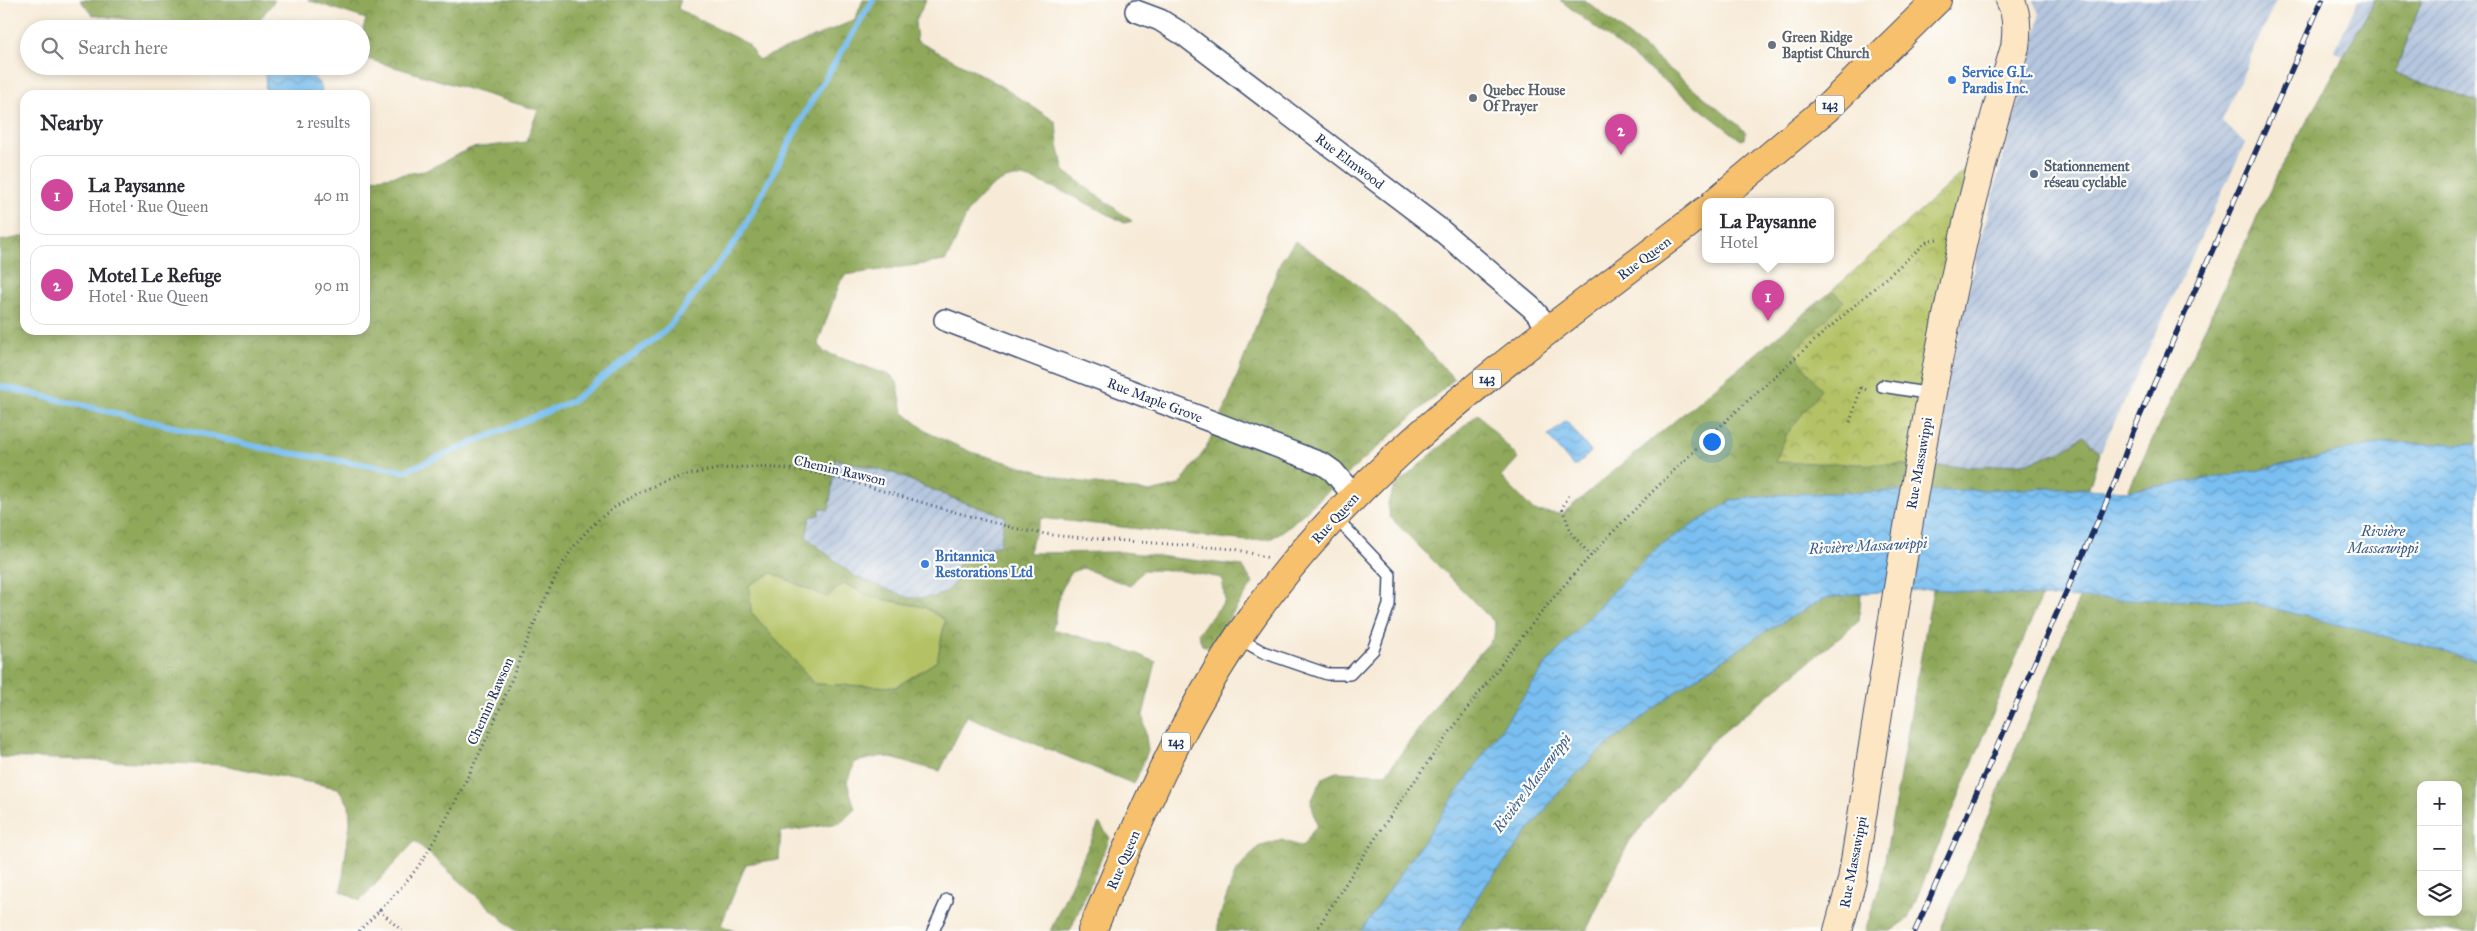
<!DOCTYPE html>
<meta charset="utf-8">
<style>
:root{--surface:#fff;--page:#f7f7f7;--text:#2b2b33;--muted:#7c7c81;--line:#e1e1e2;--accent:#b5179e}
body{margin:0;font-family:"IM FELL Great Primer",serif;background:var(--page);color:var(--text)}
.controls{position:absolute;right:15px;bottom:15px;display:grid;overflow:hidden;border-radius:10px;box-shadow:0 2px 8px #0003}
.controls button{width:45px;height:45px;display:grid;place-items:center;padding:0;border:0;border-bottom:1px solid var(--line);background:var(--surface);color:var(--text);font:25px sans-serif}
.you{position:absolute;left:1711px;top:441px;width:18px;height:18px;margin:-12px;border:4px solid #fff;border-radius:50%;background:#1a73e8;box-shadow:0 0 0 8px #1a73e833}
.badge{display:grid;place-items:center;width:32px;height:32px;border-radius:50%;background:var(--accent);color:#fff;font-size:16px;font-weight:700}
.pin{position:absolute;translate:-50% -41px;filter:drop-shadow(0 1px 2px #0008)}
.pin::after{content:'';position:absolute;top:26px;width:18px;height:15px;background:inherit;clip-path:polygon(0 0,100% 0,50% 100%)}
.popup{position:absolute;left:1702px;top:198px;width:132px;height:65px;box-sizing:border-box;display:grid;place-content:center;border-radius:10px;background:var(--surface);filter:drop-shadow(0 1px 4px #0005);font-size:16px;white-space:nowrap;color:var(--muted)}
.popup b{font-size:19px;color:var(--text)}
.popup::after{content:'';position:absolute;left:50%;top:100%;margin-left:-10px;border:10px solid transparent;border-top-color:var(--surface)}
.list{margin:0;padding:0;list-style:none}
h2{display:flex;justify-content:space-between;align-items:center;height:65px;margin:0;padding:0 20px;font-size:21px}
h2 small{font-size:16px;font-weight:400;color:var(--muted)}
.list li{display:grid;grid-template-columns:32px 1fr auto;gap:15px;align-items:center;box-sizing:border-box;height:80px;margin:0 10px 10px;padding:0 10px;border:1px solid var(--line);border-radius:15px}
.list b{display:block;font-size:19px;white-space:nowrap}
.list p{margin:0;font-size:16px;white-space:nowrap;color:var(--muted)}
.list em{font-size:16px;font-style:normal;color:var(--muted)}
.icon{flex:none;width:28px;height:28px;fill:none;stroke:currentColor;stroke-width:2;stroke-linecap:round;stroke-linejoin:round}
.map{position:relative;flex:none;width:2477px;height:931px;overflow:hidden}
.search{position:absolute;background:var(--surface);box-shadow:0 2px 8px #0003;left:20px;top:20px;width:350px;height:55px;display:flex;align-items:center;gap:12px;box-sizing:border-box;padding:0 18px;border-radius:28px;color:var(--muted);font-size:19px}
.panel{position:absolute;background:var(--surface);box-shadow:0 2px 8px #0003;left:20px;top:90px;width:350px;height:245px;border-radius:15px}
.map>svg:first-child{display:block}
</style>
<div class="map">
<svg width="2477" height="931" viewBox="0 0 2477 931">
<defs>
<pattern id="industrial-furrows" width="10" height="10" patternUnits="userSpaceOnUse" patternTransform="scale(1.25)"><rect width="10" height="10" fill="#b5c6de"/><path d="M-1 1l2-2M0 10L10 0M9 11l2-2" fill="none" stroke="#9baac1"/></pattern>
<pattern id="forest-crowns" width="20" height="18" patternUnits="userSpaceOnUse" patternTransform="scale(1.25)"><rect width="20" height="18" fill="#8fa85a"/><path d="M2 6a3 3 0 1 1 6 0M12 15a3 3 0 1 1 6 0" fill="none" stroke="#74894e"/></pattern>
<pattern id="park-crowns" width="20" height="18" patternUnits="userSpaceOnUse" patternTransform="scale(1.25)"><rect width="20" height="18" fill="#b4c265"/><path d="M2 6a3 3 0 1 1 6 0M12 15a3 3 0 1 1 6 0" fill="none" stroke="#929e56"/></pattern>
<pattern id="water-waves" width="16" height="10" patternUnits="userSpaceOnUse" patternTransform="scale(1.25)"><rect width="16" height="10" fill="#7abff1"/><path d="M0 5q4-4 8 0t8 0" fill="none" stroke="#639cc6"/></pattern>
</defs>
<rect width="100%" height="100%" fill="#fdfcf7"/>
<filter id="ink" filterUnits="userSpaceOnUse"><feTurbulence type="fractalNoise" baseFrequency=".02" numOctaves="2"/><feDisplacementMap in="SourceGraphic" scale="10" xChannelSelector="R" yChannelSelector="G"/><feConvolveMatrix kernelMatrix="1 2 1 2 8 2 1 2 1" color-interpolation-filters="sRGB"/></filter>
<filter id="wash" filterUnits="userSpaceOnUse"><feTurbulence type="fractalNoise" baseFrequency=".0096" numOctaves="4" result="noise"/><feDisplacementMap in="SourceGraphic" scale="20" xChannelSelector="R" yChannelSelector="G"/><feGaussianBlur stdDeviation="1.12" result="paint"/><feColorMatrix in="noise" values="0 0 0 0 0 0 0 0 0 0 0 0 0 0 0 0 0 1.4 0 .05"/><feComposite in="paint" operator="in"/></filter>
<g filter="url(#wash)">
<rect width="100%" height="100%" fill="#f7ebd8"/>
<g fill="url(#industrial-furrows)">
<path d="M2034,0h242l-54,121 23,22 -154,329 -162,1 9,-50 40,-172 60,-225 1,-12z"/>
<path d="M2358,0h119v102l-143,-50z"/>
<path d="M835,458l58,15 64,27 48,16 -5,29 -39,11 -7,28 -10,9 -10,4 -25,1 -55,-22 -48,-39 4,-20 10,-9 9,1z"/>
</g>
<path fill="#b4c265" stroke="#687862" d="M772,573l55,24 17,-14 27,14 53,10 21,13 -7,41 -42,26 -81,-3 -64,-72 -2,-27z"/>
<g fill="url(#forest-crowns)" stroke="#556c5c" fill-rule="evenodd">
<path d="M80,0h195l-23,29h-48l-111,-14z"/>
<path d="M308,0h372l-2,9 70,35 10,16 97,-40 8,-20h63l-11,23 2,18 76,40 63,41 2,23 6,26 68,50 -7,2c-24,-12 -83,-45 -106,-46 -18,-1 -36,15 -47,29 -11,15 -15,38 -27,55l-100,14 -5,7 -22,61 6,9 68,24 5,6 6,30 26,21 42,19 98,28 81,12 29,-7 26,-35 20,-42 56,-147 14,-20 50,34 55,46 54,58 -167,149 -15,10 -25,3 -206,-23 -13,35 95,-1 119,14 11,17 -43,64 -8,-2 -4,-12 27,-32 -3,-23 -40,-7 -39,-1 -13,16 -47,-18 -12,4 -11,21 -7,36 77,22 26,11 -13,53 5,36 -14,33 -167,-68 -27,55 -57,-15 -28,6 -8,20 8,27 -15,14 -59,9 -2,27 -33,5 -25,61 13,6h-218l-101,-90 -55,60 -19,-10 9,-68 -1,-18 -11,-17 -115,-23 -223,-8v-516l25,-5v94h340v-150l60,-9 46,-23 55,-6 12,-32 -177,-53v-19l5,-19zM835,459l58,14 64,27 48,16 -5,29 -39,11 -7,28 -10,9 -10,4 -25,1 -55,-22 -48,-39 4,-20 9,-2 1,-7 9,2zM772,573l55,24 17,-14 27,14 53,10 21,13 -8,41 -41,26 -81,-3 -64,-72 -2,-27z"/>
<path d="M1560,0h25l151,123 10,9 -1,6 -4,2z"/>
<path d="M2375,0h47l-27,73 82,29v342l-97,-1 -125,28 -127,20 152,-322z"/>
<path d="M1832,291l13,10 -23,89 -35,44 -12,28 208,5 47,-5 33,-12 21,-14 16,17 -11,35 -303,6 -53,6 -186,163 -186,268h-143v-10l17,-48 23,-26 24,-7 20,7 15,-22 -6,-23 11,-24 14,-6 50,2 56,-77 52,-60 1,-14 -105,-106 -2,-14 6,-16 84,-73 40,44 -17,19 33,34 28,3z"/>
<path d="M1933,589l108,8 -133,322 -17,12h-26l16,-49z"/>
<path d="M1861,593l-2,28 -149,122 -81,99 -43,89h-129l25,-41 77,-98 37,-38 83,-65 84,-56 60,-34z"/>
<path d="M2080,596l169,6 228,58v271h-537zM2421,785h37v127h-37z"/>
<path d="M1099,823l11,15 -40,93h-20z"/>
</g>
<path fill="url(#park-crowns)" stroke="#687862" d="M1968,167l-58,298 -135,-3 12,-28 34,-44 -27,-38 50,-51 -12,-10z"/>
<g fill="url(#water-waves)" stroke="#4a77a8">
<path d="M265,66h39l17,20 1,9h-56z"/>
<path d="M1566,421l25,31 -17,15 -26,-31z"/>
<path d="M2380,443l97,1v216l-228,-58 -208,-5 -108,-8 -72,4 -38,6 -60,34 -84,56 -83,65 -37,38 -77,98 -25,41h-96l186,-268 64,-70 49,-48 73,-45 53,-6 277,-6 65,3 127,-20z"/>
</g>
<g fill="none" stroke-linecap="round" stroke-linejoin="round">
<path stroke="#7abff1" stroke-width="6" d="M0,386l271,64 134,21 167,-70 96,-73 71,-91 72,-135 62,-102"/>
</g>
</g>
<g filter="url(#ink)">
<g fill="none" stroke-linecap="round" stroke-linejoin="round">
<g stroke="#3c4b70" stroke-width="14">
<g id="lane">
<path d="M1882,386l50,8"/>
<path d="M1238,638l25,14 64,22h23l23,-24 16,-45 1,-30 -55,-58"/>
<path d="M933,931l14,-31"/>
</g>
</g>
<g stroke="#3c4b70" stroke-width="24">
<g id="street">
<path d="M1136,11l24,9 24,15 253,192 95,81 18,21"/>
<path d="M945,320l378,144 10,7 21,25"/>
</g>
</g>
<g stroke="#3c4b70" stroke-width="30">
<path id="secondary" d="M1838,931l14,-51c34,-214 64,-428 111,-639 15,-65 33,-130 52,-194 2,-15 3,-33 -5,-47"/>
</g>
<g stroke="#3c4b70" stroke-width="30">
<g id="primary">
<path d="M1715,202l111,-93 111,-109"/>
<path d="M1092,931c45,-108 90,-215 158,-311 119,-170 295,-284 456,-410"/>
</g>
</g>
<g stroke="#3c4b70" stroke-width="3" stroke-dasharray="1 4" stroke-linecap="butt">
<path d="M1850,422l11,-34 6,2"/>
<path d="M1569,496l-7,12 10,26 19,22"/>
<path d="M379,910l21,19 6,2"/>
<path d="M359,931c22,-22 48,-47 65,-73 21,-34 39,-72 57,-108 28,-57 47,-119 76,-176 43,-86 141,-115 231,-105 32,3 64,13 95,22 48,14 96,29 144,40l32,5 176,13 34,9"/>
<path d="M1316,931c55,-90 115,-176 180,-260 25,-33 51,-67 79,-98 107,-119 231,-225 352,-331l13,-4"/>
</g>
<use href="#lane" stroke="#fff" stroke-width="11"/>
<use href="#street" stroke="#fff" stroke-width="21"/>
<use href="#secondary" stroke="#fce6c4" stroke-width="28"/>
<use href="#primary" stroke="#f7c06c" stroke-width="28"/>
<g stroke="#1b2f5e" stroke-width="5.5">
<path id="rail" d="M1915,931l198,-444 20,-55 189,-432"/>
</g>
<use href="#rail" stroke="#fdfcf7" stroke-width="4" stroke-dasharray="11" stroke-linecap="butt"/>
</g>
</g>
<g fill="#6b7280" stroke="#fdfcf7" stroke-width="2">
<circle cx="1772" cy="45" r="5"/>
<circle cx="1473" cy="98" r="5"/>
</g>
<g fill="#3f7fe0" stroke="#fdfcf7" stroke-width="2">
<circle cx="1952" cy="80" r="5"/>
<circle cx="925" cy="564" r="5"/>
</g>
<circle fill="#5c6f8a" stroke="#fdfcf7" stroke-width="2" cx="2034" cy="174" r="5"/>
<g text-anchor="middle" stroke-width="4.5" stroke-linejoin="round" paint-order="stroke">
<g fill="#fdfcf7" stroke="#5f6c8c" stroke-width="1">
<rect x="1816" y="95.5" width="28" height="19" rx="4"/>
<rect x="1473" y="369.5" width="28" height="19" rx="4"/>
<rect x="1162" y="732.5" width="28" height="19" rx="4"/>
</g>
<g font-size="12" font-weight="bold" fill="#1b2f5e">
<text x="1830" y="109">143</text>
<text x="1487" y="383">143</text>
<text x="1176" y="746">143</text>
</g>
<g font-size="14" font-weight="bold" fill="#5b616d" stroke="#fdfcf7" text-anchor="start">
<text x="1782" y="42">Green Ridge<tspan x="1782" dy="16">Baptist Church</tspan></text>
<text x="1483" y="95">Quebec House<tspan x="1483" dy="16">Of Prayer</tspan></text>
</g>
<g font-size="14" font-weight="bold" fill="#366cbe" stroke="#fdfcf7" text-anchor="start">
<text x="1962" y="77">Service G.L.<tspan x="1962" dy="16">Paradis Inc.</tspan></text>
<text x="935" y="561">Britannica<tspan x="935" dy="16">Restorations Ltd</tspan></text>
</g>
<g font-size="14" fill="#1b2f5e" stroke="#fdfcf7">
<text transform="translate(1350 161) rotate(37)" y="5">Rue Elmwood</text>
<text transform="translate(1644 258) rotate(-37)" y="5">Rue Queen</text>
<text transform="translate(1155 400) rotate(21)" y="5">Rue Maple Grove</text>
<text transform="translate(1919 463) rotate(-80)" y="5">Rue Massawippi</text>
<text transform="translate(840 470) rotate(13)" y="5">Chemin Rawson</text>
<text transform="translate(1335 518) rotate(-48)" y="5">Rue Queen</text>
<text transform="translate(490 701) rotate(-66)" y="5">Chemin Rawson</text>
<text transform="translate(1123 860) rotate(-67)" y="5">Rue Queen</text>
<text transform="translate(1853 862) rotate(-79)" y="5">Rue Massawippi</text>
</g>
<g font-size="14" font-weight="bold" fill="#4e5e75" stroke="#fdfcf7" text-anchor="start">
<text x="2044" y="171">Stationnement<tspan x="2044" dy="16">réseau cyclable</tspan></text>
</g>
<g font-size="15" font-style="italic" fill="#385a8a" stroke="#fdfcf7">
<text x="2383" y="536">Rivière<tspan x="2383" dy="17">Massawippi</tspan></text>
<text transform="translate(1868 546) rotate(-3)" y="5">Rivière Massawippi</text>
<text transform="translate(1532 783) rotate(-53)" y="5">Rivière Massawippi</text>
</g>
</g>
</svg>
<div class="controls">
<button>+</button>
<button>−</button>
<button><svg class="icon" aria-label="layers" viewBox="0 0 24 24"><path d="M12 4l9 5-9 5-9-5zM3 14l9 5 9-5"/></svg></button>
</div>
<div class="you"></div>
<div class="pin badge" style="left:1768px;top:321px;background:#d1479c">1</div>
<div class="popup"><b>La Paysanne</b>Hotel</div>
<div class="pin badge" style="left:1621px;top:155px;background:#d1479c">2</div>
<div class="search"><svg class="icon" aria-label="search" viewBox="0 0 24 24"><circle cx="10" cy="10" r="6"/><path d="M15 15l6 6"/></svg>Search here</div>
<section class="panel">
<h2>Nearby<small>2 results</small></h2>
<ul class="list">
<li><span class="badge" style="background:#d1479c">1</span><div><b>La Paysanne</b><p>Hotel · Rue Queen</p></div><em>40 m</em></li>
<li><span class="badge" style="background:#d1479c">2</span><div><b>Motel Le Refuge</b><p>Hotel · Rue Queen</p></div><em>90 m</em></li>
</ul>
</section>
</div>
